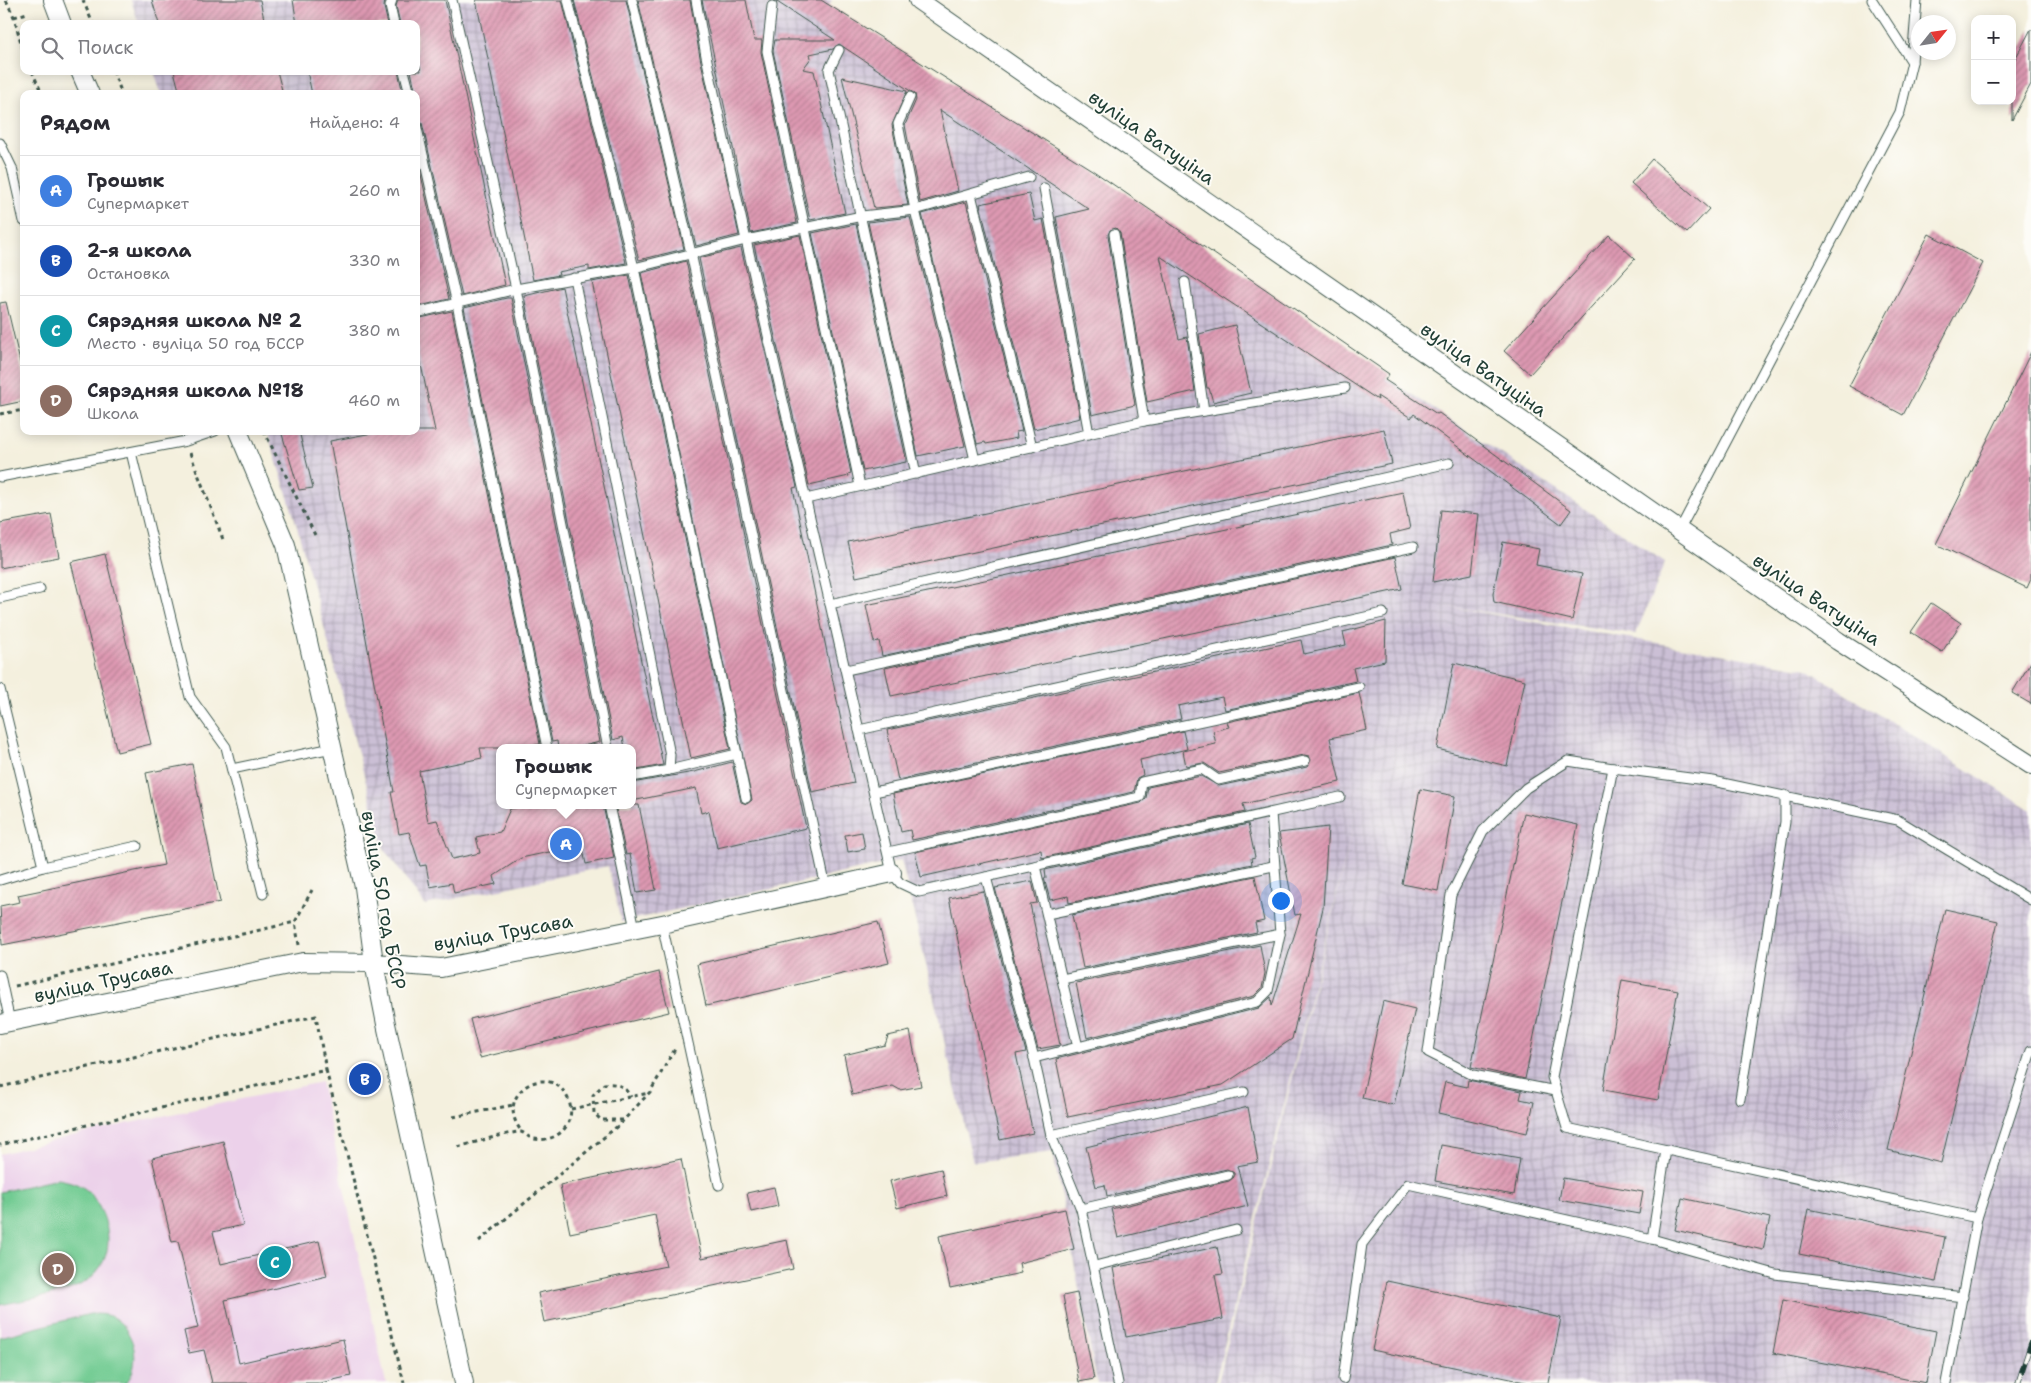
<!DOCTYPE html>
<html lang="ru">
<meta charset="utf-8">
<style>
:root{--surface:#fff;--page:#f7f7f7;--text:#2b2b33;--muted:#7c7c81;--line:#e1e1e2;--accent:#c8321e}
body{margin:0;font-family:"Shantell Sans",sans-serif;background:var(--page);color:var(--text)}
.controls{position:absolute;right:15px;top:15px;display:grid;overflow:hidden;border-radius:10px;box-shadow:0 2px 12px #0003}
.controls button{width:45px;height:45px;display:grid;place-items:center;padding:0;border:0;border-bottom:1px solid var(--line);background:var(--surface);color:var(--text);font:25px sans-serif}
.compass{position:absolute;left:1911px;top:15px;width:45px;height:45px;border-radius:50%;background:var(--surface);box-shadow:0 2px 12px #0003;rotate:60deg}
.you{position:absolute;left:1280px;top:900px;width:18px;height:18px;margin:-12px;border:4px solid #fff;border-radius:50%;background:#1a73e8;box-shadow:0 0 0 8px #1a73e833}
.badge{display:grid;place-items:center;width:32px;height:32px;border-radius:50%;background:var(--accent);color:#fff;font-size:16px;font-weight:700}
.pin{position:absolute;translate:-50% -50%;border:2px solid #fff;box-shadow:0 1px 5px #0006}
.popup{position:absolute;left:496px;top:744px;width:140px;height:65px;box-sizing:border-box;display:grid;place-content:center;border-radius:10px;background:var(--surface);filter:drop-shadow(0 1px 4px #0005);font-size:16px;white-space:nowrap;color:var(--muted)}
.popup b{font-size:19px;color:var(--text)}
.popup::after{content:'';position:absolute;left:50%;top:100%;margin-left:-10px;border:10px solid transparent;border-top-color:var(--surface)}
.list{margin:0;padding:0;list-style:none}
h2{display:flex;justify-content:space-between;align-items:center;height:65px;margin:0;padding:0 20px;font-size:21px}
h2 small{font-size:16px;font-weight:400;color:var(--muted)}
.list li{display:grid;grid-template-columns:32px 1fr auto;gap:15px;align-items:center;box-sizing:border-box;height:70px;padding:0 20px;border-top:1px solid var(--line)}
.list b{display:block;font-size:19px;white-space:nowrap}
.list p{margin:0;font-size:16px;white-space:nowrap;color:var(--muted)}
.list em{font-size:16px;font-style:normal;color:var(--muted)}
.icon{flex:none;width:28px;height:28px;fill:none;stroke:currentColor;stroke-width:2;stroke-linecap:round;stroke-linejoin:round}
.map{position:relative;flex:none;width:2031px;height:1383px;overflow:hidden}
.search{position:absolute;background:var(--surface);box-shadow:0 2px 12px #0003;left:20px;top:20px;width:400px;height:55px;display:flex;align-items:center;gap:12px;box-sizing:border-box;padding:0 18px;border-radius:10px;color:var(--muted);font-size:19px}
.panel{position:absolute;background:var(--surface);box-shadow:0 2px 12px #0003;left:20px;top:90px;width:400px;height:345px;border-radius:10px}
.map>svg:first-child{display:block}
</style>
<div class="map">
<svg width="2031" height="1383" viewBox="0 0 2031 1383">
<defs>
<pattern id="industrial-grid" width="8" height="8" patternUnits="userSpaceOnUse" patternTransform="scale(1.25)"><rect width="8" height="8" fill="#cbbfd5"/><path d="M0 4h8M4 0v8" fill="none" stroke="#a49cae"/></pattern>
<pattern id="building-hatch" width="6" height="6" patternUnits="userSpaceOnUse" patternTransform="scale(1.25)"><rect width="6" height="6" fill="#de99b2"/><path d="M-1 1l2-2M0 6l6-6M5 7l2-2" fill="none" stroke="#b37e92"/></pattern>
</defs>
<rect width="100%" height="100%" fill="#fdfcf7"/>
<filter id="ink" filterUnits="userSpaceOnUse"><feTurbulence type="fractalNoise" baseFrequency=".02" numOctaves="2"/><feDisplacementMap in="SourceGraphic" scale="10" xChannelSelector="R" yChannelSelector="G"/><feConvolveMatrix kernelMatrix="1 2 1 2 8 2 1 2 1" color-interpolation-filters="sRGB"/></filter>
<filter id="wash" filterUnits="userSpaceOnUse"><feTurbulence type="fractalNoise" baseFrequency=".0096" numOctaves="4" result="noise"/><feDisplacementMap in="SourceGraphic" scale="20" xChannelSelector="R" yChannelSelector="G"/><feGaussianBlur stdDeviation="1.12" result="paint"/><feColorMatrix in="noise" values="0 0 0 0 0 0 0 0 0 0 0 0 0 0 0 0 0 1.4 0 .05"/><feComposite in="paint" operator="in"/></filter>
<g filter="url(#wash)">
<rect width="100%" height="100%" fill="#f4f0de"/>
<path fill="#ecd1ea" d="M321,1082l65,301h-386v-229l88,-22z"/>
<path fill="url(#industrial-grid)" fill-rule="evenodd" d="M131,0h701l-5,8 838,554 -29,72 -192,-28 363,63 224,141v573h-813l141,-580 -144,580h-118l-44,-231 -80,10 -72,-302 -280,62 -13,-56 -183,39 -41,-56 -90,-333 -27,-85h149v-337h-255l-7,-23h262v-47h-277zM500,748h132v57h-132z"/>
<g fill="#71cb92" stroke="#488463">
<path d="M58,1179c12,2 22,5 31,13 4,3 6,9 9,13 15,26 15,59 -13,77 -17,12 -63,18 -85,23v-113z"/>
<path d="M90,1314c9,0 20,0 27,6 19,15 24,45 9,63h-126v-46z"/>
</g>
<g id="blocks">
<g fill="url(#building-hatch)">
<path d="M152,0h108l5,24h-106z"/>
<path d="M293,0h92l-1,7 4,17h-91z"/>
<path d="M398,0h47l60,285 -43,11 -40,-173 -6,-5v-24l-5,-23h10l-5,-24v-23h-16l-4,-18z"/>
<path d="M476,0h86l64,263 -37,7v-4l-31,6 1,3 -26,5z"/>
<path d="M574,0h52l58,249 -45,11z"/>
<path d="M638,0h52l10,57 39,178 -43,11z"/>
<path d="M702,0h44l8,40h8l-1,12 36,171 -46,10z"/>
<path d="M774,0h47l271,170 297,204 -4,6 52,34 2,-1 132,97 -10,14 -147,-110 -3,4 -34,-22 1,4 -218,-144 19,83 8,-2 8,54 -48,11 -27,-169 -4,-5 -6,2 -2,5 27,170 -43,10 -36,-198 33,-8 -149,-99 18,81 -38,11 -15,-77 11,-25 -1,-6 -76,-50 -6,5 -23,5 1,4 -8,11 11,2 31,142 -35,7 -37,-169 2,-11h60z"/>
<path d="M2031,29v55l-19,36v-55z"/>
<path d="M174,71h103l6,23h-103z"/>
<path d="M307,71h91l5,23h-91z"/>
<path d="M842,77l65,14 -15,34 16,80 -34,3z"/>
<path d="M416,153l33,146 -29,7 -4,-4z"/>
<path d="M1652,159l57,50 -22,24 -56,-50z"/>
<path d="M1029,194l6,27 8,-2 37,199 -46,11 -54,-225z"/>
<path d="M966,202l56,229 -6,1 1,6 -31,6 -1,-2 -8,2 -55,-230z"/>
<path d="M910,217l55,229 -47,10 -50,-234z"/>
<path d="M856,224l50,234v4l-43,9 -51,-238z"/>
<path d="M1929,234l54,29 -80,152 -54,-29z"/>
<path d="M800,235l51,238 -3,1 1,2 -40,9 -55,-240z"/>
<path d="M1609,235l26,24 -105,115 -26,-23z"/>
<path d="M741,248l56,239 -4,1 61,295 -42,9 -113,-534z"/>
<path d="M686,261l120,567 -89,20 -8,-37 -8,2 -5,-25 -64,13v-18l62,-11 38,-10 9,40 6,2 5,-4 -111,-527z"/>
<path d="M629,275l101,474 -39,9 -99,-476z"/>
<path d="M562,287l101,478 -31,6v-23h-7l-2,-11 -10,3 -89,-444z"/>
<path d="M507,298h4l89,444 -26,6h-16l-1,-7 -5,1 -88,-434z"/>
<path d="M6,302l18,77v22l-24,5v-103z"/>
<path d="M452,311l88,433 -18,4h-42l2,10 -63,13 9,51 9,-2 15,39 28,-6 -4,-16 24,-5 10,-23 19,-4h74l11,53 -28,6 -4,-19 -61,13 -27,18 2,8 -42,9 -2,-10 -22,4 -4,-22 -6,1 -11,-34 -10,2 -8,-42h3l-64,-351 53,-10h52l-19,-90v-22z"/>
<path d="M1235,325l16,68 -38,9 -4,-14h-2l-8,-54z"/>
<path d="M2031,352v227l-4,9 -91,-44z"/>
<path d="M1384,429l8,35 -536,113 -8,-35z"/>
<path d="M281,431h18l14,57 -14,2z"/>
<path d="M1403,492l7,37 -20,5 2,11 -510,111 -3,-15 -5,1 -8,-37z"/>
<path d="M1441,510l38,4 -7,60 -39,8z"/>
<path d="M51,514l8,43 -59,11v-45z"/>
<path d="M1503,542l36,7 -3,16 46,9 -10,46 -78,-18 -1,-8z"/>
<path d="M105,554l46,190 -34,8 -46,-190z"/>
<path d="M1395,557l7,32 -511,107 -6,-28z"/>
<path d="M1931,603l30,20 -19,29 -31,-20z"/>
<path d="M1386,621l-1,40 -32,7 3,13 -131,29 -3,-13 -44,9 3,13 -283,61 -11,-50 414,-90 3,14 42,-9 -3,-13z"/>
<path d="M2031,662v42l-19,-11z"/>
<path d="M1454,663l71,17 -18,86 -70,-17z"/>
<path d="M1359,693l8,37 -37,8 10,44 -97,22 2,8 -203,46 -1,-8 -120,27 -6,-25 226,-49 5,-5 2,-11 53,-11 18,10 88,-19 4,-7 -2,-4 -5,-1 -85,18 -15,-10 -18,3 -3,-15 33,-7 -3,-13 16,-4 -2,-5z"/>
<path d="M1183,731l4,18 -47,11 3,15 -6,3 -3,14 -222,48 -2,-10 -9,2 -8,-38z"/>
<path d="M192,764l28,138 -218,43 -2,-39 20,-4 -2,-7 146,-30 -18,-92z"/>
<path d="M1420,789l35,7 -17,95 -36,-7z"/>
<path d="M615,805h24l17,85 -19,3 -7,-39 -4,1z"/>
<path d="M1524,813l54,12 -53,254 -54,-12z"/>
<path d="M1248,824l7,33 -4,1 1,6 -183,39 -1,-7 -18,4 -6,-22h2l-1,-8z"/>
<path d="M1328,827l-5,81 -31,131 -69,46 -155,32 -12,-58 203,-51 12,-11 1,9 29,-92 -6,1 -16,-82z"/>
<path d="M862,832l3,17 -17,3 -3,-17z"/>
<path d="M1255,876l9,45 -9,2 2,9 -174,36 -11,-53z"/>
<path d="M1032,881l5,22 -7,1 30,141 -22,4 -43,-161z"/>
<path d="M983,891l43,161 -10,2 17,79 -33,7 -51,-242z"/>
<path d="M1945,909l53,12 -57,242 -53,-13z"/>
<path d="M878,922l11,41 -183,43 -9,-42z"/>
<path d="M1260,945l5,28 -3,15 -8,8 -167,42 -11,-55z"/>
<path d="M659,972l10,40 -189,46 -10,-39z"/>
<path d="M1622,980l56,10 -20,110 -55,-10z"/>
<path d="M1383,1001l32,8 -21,96 -32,-7z"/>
<path d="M910,1031l11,55 -21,4 -7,-4 -41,9 -8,-40 41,-10 3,-9z"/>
<path d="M1468,1080l54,11 -2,8 14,3 -7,31 -89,-20 7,-31 22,5z"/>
<path d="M1248,1107l10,55 -21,4 11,40 -130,32 -7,-29 118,-28 5,-4v-4l-7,-4 -120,27 -2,-11 -9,2 -10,-40z"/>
<path d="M223,1141l20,84 -30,7 8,32 98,-23 8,35 -102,24 14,63 104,-24 8,37 -31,7h-108l-8,-33 -15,3 -5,-22 14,-3 -20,-87 -6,1 -20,-84z"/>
<path d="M1441,1145l79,14 -6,36 -79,-14z"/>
<path d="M681,1159l21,99 85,-18 6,29 -249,53 -6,-29 128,-27 -11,-51 -85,18 -10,-48z"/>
<path d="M941,1169l6,27 -50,12 -7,-27z"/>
<path d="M1563,1178l80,14 -4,22 -80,-14z"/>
<path d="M774,1187l4,19 -27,6 -4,-19z"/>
<path d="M1682,1198l88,20 -7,32 -88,-20z"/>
<path d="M1065,1209l9,40 -55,14 2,10 -71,15 -11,-52z"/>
<path d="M1808,1209l137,28 -9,45 -137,-28z"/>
<path d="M1217,1247l6,27 -8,1 8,44 -97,18 -13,-69z"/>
<path d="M1387,1281l174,37 -13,65h-18l-158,-33z"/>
<path d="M1077,1293l17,86 -15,3 -16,-86z"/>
<path d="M1783,1300l153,31 -10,52 -153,-30z"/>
</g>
</g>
</g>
<g filter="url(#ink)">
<use href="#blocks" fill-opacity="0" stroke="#3f584e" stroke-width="1"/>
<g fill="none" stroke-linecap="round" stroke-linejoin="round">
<g stroke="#3f584e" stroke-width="11">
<g id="lane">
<path d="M392,0l-2,6 4,18"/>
<path d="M452,0l64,289 92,459"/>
<path d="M568,0l66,268 103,486 -68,16"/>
<path d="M632,0l59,253 135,635"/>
<path d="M696,0l10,56 40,184 146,633 8,10 19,9 421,-95"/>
<path d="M1872,0l40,62"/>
<path d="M772,6l-5,45 93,435"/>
<path d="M839,50l-10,20 87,404"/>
<path d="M404,71l6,23"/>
<path d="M910,97l-12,27 17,86 60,250"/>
<path d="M416,124l41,180 90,444"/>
<path d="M0,143l12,25 12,53"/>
<path d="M1044,188l45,246"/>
<path d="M971,194l61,253"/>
<path d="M1114,234l30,187"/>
<path d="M574,278l96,477 -1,15 -37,7"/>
<path d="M1185,282l19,129"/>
<path d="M416,313l100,-24 118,-21 112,-28 116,-24 53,-6 114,-33"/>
<path d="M131,452l59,245 36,50 37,147"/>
<path d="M0,477l186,-36 29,-10"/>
<path d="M806,499l338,-78 201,-33"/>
<path d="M1679,531l221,-419 12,-50 5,-62"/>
<path d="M0,598l40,-9"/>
<path d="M830,604l619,-141"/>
<path d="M846,670l567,-123"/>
<path d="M0,689l43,178 -43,13"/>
<path d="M859,730l524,-117"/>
<path d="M737,754l9,44"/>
<path d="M232,769l100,-21"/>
<path d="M874,792l485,-105"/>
<path d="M609,805l26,124"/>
<path d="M888,852l252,-55 2,-15 60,-13 16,11 87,-19"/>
<path d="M1035,866l43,181"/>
<path d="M43,867l94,-21"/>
<path d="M986,877l48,181 17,77 30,74 37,174"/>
<path d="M2031,900l-133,-80 -185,-39 -100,-13 -61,309 15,51 410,90 54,-167"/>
<path d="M1047,914l226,-48"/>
<path d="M662,924l57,261"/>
<path d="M0,975l10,47"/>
<path d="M1062,979l218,-45"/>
<path d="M1034,1058l223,-56 11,-11 12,-57 -9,-121"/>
<path d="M1556,1091l-83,-16 -45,-23 23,-157 32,-64 43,-43 42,-27 45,7"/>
<path d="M1740,1099l45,-277v-27"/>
<path d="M1051,1135l193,-43"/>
<path d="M1081,1209l147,-34"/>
<path d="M1652,1239l14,-89"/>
<path d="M1095,1266l141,-36"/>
<path d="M1343,1379l19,-135 46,-60 244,55 123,35 188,23"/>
<path d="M1946,1383l31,-165"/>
</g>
</g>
<g stroke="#3f584e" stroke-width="20">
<g id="street">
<path d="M53,0l9,24"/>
<path d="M918,0l920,641 193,124"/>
<path d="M80,71l10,23"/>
<path d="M238,431l48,114 78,342 10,76 12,61 78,359"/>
<path d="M0,1024l303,-62 71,1 67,5 221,-44 230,-51"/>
</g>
</g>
<g stroke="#3f584e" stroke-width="3" stroke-dasharray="4 4" stroke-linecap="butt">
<path d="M6,0l8,17 10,37"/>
<path d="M83,0l10,24"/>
<path d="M14,17l13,-4"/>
<path d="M32,71l10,23"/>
<path d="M113,71l9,23"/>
<path d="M0,414l24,-4"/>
<path d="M264,431l51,104"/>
<path d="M190,453l34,89"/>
<path d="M299,945l-4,-23 17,-32"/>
<path d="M15,986l280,-64"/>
<path d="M326,1070l78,313"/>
<path d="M0,1087l316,-71 10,54 -326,75"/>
<path d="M571,1109l78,-16"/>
<path d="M453,1117l60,-12"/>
<path d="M623,1120h-22l-7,-7 -1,-18 11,-11c14,-1 19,1 27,13"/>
<path d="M458,1147c11,-3 56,-16 63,-15 4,1 7,5 10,6 15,5 32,-2 38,-17 3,-9 2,-18 -3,-26 -20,-34 -74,0 -44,37"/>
<path d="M479,1241l141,-117 30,-32 25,-43"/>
</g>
<use href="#lane" stroke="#fff" stroke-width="9"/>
<use href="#street" stroke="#fff" stroke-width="18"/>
<g stroke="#1f3d34" stroke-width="5.5">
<path id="rail" d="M2018,1383l13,-40"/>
</g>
<use href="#rail" stroke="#fdfcf7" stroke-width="4" stroke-dasharray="11" stroke-linecap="butt"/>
</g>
</g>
<g text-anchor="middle" stroke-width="4" stroke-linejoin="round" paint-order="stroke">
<g font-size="19" fill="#1f3d34" stroke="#fdfcf7">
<text transform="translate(1152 137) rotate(35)" y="7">вуліца Ватуціна</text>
<text transform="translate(1484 369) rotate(35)" y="7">вуліца Ватуціна</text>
<text transform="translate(1817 599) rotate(34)" y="7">вуліца Ватуціна</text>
<text transform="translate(384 900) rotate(80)" y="7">вуліца 50 год БССР</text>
<text transform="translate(503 932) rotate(-10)" y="7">вуліца Трусава</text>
<text transform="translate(103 981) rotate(-12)" y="7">вуліца Трусава</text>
</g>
</g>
</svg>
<div class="controls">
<button>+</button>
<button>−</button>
</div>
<svg class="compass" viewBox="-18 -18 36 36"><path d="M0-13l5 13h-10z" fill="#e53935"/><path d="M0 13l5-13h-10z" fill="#7c7c81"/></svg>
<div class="you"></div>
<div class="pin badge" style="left:566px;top:844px;background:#3f7fe0">A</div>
<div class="popup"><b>Грошык</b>Супермаркет</div>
<div class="pin badge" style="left:365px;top:1079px;background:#1a4fb4">B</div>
<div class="pin badge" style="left:275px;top:1262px;background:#0f9aa8">C</div>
<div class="pin badge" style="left:58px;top:1269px;background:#8d6e63">D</div>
<div class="search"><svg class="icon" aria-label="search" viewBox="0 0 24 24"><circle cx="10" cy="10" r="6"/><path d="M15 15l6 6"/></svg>Поиск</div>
<section class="panel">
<h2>Рядом<small>Найдено: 4</small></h2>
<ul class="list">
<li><span class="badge" style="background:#3f7fe0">A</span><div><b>Грошык</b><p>Супермаркет</p></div><em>260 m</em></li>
<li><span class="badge" style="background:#1a4fb4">B</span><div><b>2-я школа</b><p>Остановка</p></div><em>330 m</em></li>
<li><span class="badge" style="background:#0f9aa8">C</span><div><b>Сярэдняя школа № 2</b><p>Место · вуліца 50 год БССР</p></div><em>380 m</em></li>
<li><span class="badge" style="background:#8d6e63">D</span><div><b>Сярэдняя школа №18</b><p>Школа</p></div><em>460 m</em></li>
</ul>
</section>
</div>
